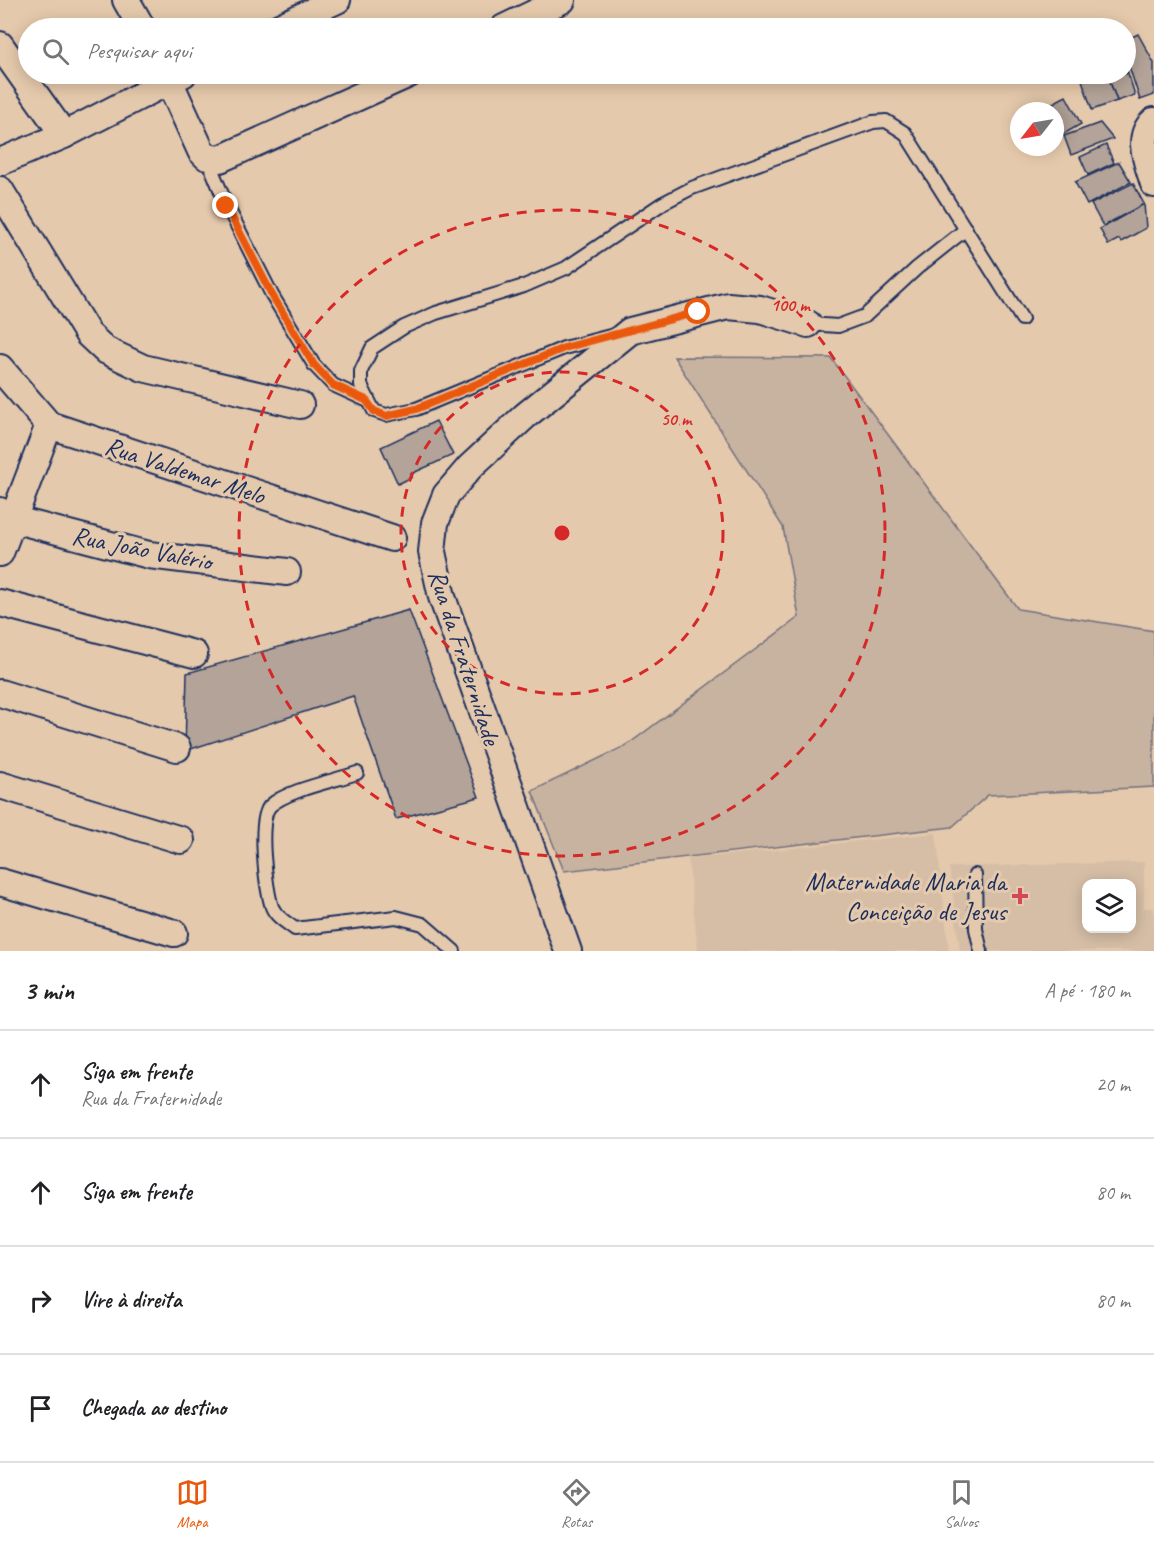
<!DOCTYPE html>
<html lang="pt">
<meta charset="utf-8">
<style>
:root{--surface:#fff;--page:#f2f2f2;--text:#202124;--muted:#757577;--line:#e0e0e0;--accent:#ea580c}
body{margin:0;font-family:Caveat,sans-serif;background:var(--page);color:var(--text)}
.controls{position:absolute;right:18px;bottom:18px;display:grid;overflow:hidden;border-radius:12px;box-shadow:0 3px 15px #0003}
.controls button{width:54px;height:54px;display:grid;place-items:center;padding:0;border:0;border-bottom:2px solid var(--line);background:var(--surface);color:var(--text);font:30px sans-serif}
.compass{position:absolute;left:1010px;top:102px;width:54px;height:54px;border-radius:50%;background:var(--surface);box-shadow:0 3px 15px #0003;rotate:239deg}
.stop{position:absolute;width:18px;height:18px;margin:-14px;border:4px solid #ea580c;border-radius:50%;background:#fff}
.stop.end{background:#ea580c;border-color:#fff;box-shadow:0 2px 6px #0008}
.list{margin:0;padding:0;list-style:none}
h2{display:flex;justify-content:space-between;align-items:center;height:78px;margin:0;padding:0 24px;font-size:26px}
h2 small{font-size:20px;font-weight:400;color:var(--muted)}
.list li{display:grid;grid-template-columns:39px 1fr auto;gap:18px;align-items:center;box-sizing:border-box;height:108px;padding:0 24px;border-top:2px solid var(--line)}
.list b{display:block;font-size:22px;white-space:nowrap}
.list p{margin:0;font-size:20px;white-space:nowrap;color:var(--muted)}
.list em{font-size:20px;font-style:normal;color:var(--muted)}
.icon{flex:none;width:33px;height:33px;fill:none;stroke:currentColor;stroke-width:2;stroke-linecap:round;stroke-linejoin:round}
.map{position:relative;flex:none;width:1154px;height:951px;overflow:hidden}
.search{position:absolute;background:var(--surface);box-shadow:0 3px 15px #0003;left:18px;right:18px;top:18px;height:66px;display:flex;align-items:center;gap:15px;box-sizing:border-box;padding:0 21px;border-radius:33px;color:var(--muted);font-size:22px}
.sheet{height:510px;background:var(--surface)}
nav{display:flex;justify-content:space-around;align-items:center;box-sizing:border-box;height:84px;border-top:2px solid var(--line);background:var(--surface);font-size:16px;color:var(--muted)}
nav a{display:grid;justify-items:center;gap:3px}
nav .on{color:var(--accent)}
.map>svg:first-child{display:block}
</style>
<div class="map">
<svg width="1154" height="951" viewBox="0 0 1154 951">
<rect width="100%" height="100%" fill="#e5c9ac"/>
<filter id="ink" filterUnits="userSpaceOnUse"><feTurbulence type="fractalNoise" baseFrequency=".0167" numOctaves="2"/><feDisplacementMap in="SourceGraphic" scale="12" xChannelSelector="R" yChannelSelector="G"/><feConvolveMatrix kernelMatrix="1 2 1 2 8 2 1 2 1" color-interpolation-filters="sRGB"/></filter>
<g filter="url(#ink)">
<g fill="#d6bea6" fill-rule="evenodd">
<path d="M936,833l13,118h-251l-10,-92z"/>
<path d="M1144,862v46h10v43h-194l-11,-84zM1086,884h46v44h-46z"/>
</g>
<path fill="#c8b3a0" stroke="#72717f" stroke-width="1.5" d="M674,357l157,1 187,251 136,22v156l-166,8 -36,32 -388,44 -32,-80 95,-46 172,-128 -16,-90z"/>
<g fill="#b3a398" stroke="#1b2f5e" stroke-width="1.5">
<path d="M1138,34l16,29v32l-14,5 -14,-43v-17z"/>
<path d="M1126,67l9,28 -18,6 -10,-27h19z"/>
<path d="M1080,74h27l10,27 -25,9z"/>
<path d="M1066,96l15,28 -26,15v-28h-17z"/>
<path d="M1100,123l13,16 -42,16 -7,-19z"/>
<path d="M1106,145l8,18 -26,12 -8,-18z"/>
<path d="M1119,162l12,20 -44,23 -12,-23z"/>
<path d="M1133,183l11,21 -41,22 -12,-22z"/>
<path d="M1144,204l2,24 -25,14 -2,-3 -11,6 -8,-16z"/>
<path d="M436,421l17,34 -42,19 1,3 -14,7 -17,-37z"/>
<path d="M409,610l70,187 -83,22 -43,-123 -168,55 2,-78z"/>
</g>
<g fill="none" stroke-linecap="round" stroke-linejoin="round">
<g stroke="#1b2f5e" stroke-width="16">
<g id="service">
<path d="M207,158l20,48 45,89 42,70 19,20 33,15"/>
<path d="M808,324l30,2 27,-10 52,-48 49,-39"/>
<path d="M614,335l-50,13 -148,61 -30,6 -12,-4 -13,-26v-14l11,-23 32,-21 32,-14 88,-27 42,-18 97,-65 29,-15 181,-66 13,-1 19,12 117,186"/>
<path d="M357,773c-23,8 -70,17 -87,33 -13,13 -4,83 2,101 4,10 15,16 23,22l101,-12 27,7 31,27"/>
<path d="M975,875l1,54 5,22"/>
</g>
</g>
<g stroke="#1b2f5e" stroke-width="30">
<g id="minor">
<path d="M126,0l16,28"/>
<path d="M277,28l60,-28"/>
<path d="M504,28l58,-28"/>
<path d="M0,45l64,90"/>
<path d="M166,74l35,77 6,6 13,2 189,-85"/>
<path d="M1154,121c-19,17 -6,42 0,63"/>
<path d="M0,162l64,-27 119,-61"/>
<path d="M0,190l88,144 17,16 38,18 157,37"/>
<path d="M0,368l49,57 343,113"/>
<path d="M0,511l12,8 137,36 138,17"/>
<path d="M0,553l49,-128"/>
<path d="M0,603l194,51"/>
<path d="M0,693l177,55"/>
<path d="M0,785l181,55"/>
<path d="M0,882l174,51"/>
<path d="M568,951l-126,-354 -10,-45 3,-29 11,-28 24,-28 55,-51 105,-85 98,-25 32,3 48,15"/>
</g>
</g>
<use href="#service" stroke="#e5c9ac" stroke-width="12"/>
<use href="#minor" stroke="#e5c9ac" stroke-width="26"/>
</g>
</g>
<g fill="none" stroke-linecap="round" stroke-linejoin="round" filter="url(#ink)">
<path stroke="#ea580c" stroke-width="8" d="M226,206l46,89 42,70 19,20 33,15 8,11 12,5 30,-7 148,-61 134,-36"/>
</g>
<g fill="none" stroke="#d62828" stroke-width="3" stroke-dasharray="10 8">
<circle cx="562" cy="533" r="161"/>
<circle cx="562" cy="533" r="323"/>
</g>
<path fill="#d1495b" stroke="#e5c9ac" stroke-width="2" d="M1017 887h6v6h6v6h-6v6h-6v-6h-6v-6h6z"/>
<g text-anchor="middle" stroke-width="6" stroke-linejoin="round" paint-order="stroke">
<g font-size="26" fill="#1b2f5e" stroke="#e5c9ac">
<text transform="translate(185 470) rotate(18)" y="9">Rua Valdemar Melo</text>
<text transform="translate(142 548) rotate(11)" y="9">Rua João Valério</text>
<text transform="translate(465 657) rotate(72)" y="9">Rua da Fraternidade</text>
</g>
<g font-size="26" fill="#1b2f5e" stroke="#e5c9ac" text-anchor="end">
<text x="1006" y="890">Maternidade Maria da<tspan x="1006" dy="30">Conceição de Jesus</tspan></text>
</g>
</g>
<circle cx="562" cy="533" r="9" fill="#d62828" stroke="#e5c9ac" stroke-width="3"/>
<g font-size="18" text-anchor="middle" font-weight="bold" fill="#d62828" stroke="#e5c9ac" stroke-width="6" stroke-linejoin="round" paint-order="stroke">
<text x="790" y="311">100 m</text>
<text x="676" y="425">50 m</text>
</g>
</svg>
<div class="controls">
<button><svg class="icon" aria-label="layers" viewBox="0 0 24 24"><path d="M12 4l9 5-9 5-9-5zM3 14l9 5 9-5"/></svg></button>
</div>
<svg class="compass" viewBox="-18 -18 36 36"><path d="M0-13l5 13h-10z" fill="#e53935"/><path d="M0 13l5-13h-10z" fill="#757577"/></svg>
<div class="stop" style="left:698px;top:312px"></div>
<div class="stop end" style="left:226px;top:206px"></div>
<div class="search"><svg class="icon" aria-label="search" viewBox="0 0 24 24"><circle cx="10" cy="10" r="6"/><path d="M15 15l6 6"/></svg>Pesquisar aqui</div>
</div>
<section class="sheet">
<h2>3 min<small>A pé · 180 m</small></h2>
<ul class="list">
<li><svg class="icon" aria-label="ahead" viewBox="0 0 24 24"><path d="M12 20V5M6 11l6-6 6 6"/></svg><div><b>Siga em frente</b><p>Rua da Fraternidade</p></div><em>20 m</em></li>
<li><svg class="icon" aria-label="ahead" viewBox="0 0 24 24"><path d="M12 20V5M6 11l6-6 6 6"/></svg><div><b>Siga em frente</b></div><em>80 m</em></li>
<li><svg class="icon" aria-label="right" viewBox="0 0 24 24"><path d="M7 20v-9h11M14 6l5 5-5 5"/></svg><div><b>Vire à direita</b></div><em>80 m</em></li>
<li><svg class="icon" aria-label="arrive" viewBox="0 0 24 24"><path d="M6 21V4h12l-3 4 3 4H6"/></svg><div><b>Chegada ao destino</b></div></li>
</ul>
</section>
<nav>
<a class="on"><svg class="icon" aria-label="map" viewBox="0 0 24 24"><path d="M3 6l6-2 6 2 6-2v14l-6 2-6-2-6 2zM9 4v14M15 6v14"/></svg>Mapa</a>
<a><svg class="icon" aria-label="directions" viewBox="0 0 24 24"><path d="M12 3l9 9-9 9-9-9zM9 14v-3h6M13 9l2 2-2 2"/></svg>Rotas</a>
<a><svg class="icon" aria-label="saved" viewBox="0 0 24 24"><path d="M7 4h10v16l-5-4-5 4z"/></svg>Salvos</a>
</nav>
